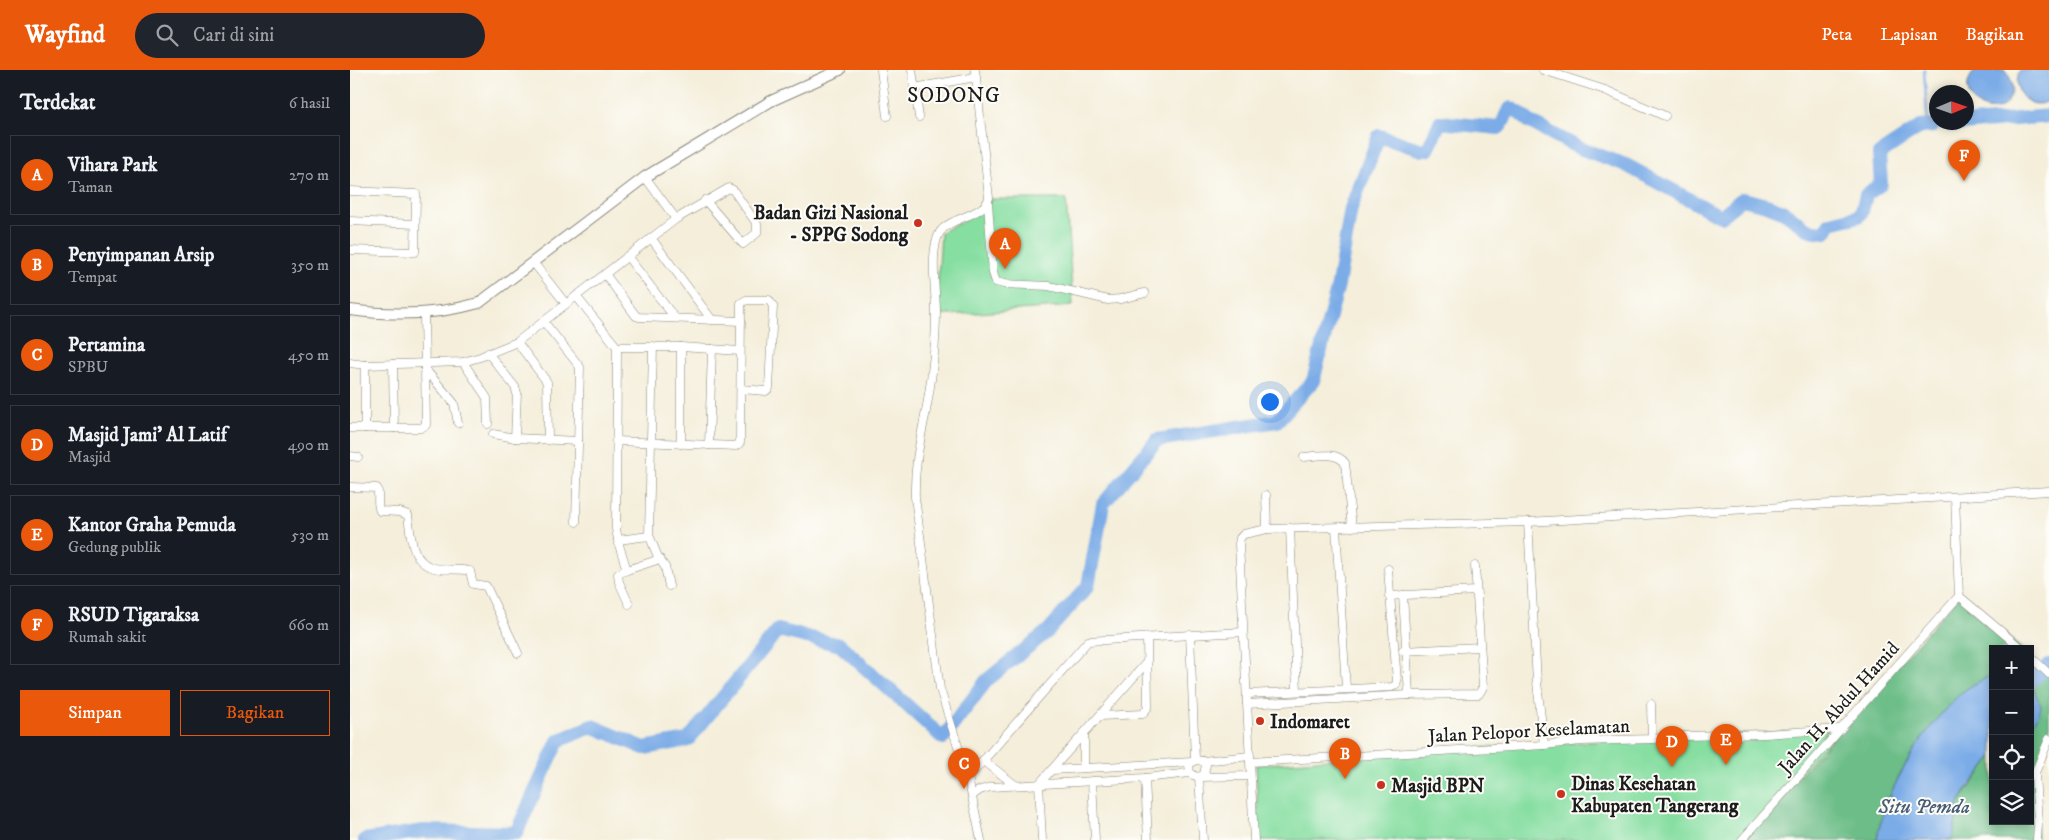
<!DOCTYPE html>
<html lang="id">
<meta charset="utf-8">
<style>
:root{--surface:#171b24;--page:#20242c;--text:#f1f3f6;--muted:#9ea1a6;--line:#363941;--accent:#ea580c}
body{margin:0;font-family:"IM FELL DW Pica",serif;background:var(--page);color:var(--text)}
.controls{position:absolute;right:15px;bottom:15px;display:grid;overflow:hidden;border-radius:0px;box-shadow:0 2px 8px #0003}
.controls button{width:45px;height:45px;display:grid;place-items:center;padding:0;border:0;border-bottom:1px solid var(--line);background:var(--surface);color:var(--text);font:25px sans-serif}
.compass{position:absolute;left:1579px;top:15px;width:45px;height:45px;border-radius:50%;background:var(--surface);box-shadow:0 2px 8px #0003;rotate:88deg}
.you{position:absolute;left:919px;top:331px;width:18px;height:18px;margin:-12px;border:4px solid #fff;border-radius:50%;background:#1a73e8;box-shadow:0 0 0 8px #1a73e833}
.badge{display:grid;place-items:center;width:32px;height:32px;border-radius:50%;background:var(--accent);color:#fff;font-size:16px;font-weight:700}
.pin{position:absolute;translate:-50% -41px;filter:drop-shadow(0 1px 2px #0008)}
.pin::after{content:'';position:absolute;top:26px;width:18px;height:15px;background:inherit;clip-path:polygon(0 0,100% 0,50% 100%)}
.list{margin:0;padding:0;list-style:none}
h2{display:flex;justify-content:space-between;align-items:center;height:65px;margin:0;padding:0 20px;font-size:21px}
h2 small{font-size:16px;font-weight:400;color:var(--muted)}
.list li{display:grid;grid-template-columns:32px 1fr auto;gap:15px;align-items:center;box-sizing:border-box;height:80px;margin:0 10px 10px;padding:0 10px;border:1px solid var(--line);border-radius:0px}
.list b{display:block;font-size:19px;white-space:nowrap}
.list p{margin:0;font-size:16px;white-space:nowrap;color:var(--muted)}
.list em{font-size:16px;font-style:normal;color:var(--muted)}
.actions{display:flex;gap:10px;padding:15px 20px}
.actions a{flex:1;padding:11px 0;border:1px solid var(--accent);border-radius:0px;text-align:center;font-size:18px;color:var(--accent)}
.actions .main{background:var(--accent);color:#fff}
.icon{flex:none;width:28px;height:28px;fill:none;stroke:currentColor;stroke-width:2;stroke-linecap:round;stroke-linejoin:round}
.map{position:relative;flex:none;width:1699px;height:770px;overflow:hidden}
header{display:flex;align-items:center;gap:30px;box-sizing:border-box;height:70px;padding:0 25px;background:var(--accent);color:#fff}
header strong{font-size:24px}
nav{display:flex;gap:28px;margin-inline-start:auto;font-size:18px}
.search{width:350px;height:45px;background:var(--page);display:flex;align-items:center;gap:12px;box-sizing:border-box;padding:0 18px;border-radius:28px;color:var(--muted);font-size:19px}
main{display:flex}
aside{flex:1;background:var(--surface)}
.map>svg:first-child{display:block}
</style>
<header>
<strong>Wayfind</strong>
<div class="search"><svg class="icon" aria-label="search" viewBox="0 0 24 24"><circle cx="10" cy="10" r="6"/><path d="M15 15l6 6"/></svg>Cari di sini</div>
<nav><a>Peta</a><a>Lapisan</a><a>Bagikan</a></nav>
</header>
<main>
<aside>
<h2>Terdekat<small>6 hasil</small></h2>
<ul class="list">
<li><span class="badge">A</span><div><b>Vihara Park</b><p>Taman</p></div><em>270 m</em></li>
<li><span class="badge">B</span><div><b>Penyimpanan Arsip</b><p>Tempat</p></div><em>350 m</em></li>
<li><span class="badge">C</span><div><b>Pertamina</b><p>SPBU</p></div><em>450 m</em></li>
<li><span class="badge">D</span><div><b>Masjid Jami' Al Latif</b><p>Masjid</p></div><em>490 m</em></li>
<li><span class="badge">E</span><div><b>Kantor Graha Pemuda</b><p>Gedung publik</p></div><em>530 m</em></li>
<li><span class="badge">F</span><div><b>RSUD Tigaraksa</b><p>Rumah sakit</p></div><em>660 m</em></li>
</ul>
<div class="actions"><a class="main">Simpan</a><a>Bagikan</a></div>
</aside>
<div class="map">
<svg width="1699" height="770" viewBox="0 0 1699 770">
<rect width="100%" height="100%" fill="#fdfcf7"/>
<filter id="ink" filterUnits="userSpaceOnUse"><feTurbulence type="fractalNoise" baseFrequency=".02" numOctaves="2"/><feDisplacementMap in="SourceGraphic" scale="10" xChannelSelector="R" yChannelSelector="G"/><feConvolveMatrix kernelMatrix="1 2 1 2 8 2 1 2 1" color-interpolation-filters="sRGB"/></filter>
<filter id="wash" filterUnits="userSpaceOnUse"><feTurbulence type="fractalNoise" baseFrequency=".0096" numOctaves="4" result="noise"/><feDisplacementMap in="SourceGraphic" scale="20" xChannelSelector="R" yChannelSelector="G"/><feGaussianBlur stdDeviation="1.12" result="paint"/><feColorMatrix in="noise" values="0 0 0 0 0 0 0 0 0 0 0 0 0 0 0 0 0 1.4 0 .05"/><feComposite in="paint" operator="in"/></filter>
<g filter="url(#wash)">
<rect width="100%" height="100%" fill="#f4eeda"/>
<g fill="#86dea1" stroke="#517d5e">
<path d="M636,129h80l7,107 -137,10 5,-84 37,-18z"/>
<path d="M1490,659l-101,111h-480l-3,-75 195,-16z"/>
</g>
<g fill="#6cbd87" stroke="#446c52">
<path d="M1609,526l63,53h-29v26c-14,6 -26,12 -36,22 -34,32 -74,97 -80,143h-134z"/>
<path d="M1680,586l19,18v65l-13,31 1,70h-90l6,-4 6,-34 34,-46v65h37v-93l8,-12 -3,-25 -5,-9z"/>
</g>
<g fill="#7cace7" stroke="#4c6482">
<path d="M1626,0h28c7,7 10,15 7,25 -13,34 -63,1 -35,-25z"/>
<path d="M1670,0h29v31c-21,11 -39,-11 -29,-31z"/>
<path d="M1643,605v81l-25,32 -9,14 -6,34 -4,4h-72c6,-46 46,-111 80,-143 10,-10 22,-16 36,-22z"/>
<path d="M1680,612l11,24 -3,10 -8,12z"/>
</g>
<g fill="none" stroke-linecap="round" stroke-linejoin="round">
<path stroke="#7cace7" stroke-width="2.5" d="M1574,0l4,56"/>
<g stroke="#7cace7" stroke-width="14">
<path d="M1601,55l98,-9"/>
<path d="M1680,612l19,-17"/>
<path d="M15,770l58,-9 93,2 42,-92 34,-15 52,22 44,-8 90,-110 62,15 103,93 44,-58 61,-49 40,-45 15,-82 54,-64 120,-19 36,-40 25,-96 13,-77 28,-72 43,14 6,-1 12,-27 58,6c8,-5 6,-15 13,-20l7,4 12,10 49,26 47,17 92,50 3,1 21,-17c14,3 33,7 45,15 16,11 16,17 38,18l5,-9 29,-7 3,-5 4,-16 15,-11 -2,-30 41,-27 13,-1"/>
</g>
</g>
</g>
<g filter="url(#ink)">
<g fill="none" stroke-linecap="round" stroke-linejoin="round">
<g stroke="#88857b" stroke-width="9">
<g id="minor">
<path d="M531,0l6,46"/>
<path d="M562,0l7,47"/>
<path d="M625,0l14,128c-5,18 -39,19 -49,34 -11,18 -4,59 -4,80 0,33 -4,66 -10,99 -6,30 -12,55 -11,86l25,192 28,89 13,62"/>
<path d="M1193,0l62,20 60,26"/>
<path d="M564,18l62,-11"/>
<path d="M295,107l31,42"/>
<path d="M0,121l66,3 -1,58 -65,-2"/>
<path d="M638,133l5,70 3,9 8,2 45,2 59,14 12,-1 25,-6"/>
<path d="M0,151l65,3"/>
<path d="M301,168l61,82"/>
<path d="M277,186l48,62"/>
<path d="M183,192l33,42"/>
<path d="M255,204l31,42 3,1 102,4"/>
<path d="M226,226l41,51 -1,182 3,16 8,25 -9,4 1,8 10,22"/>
<path d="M194,252l36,45 -4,155"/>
<path d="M167,272l30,40 1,58"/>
<path d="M303,276l-4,189 9,22 7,10 4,19"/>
<path d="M267,277h64l59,4"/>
<path d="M331,277v97"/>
<path d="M138,283l27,34 2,6 -2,45 63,3"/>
<path d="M113,292l24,36 1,26"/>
<path d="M0,293l15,2 98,-3 17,-5 37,-15 159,-123 53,-31 4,2 24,34v9l-14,11 -38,-44"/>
<path d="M43,294l1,64"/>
<path d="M15,295v63"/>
<path d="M75,299l29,34 4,20"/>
<path d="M0,358h71l5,-3 -2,-112"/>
<path d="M143,364l22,4"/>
<path d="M266,371l120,5 4,-3 1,-140 5,-3h23l4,6 -4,82 -3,3 -25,-2"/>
<path d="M359,375l3,-96"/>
<path d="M0,386l8,1"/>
<path d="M954,387c13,-1 32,-6 41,6l7,64"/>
<path d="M0,417l27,1c3,7 -1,16 3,23l20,1 8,3c3,20 2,47 26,53 12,3 24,0 36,3l3,13 13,2 32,67"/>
<path d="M916,425l1,34"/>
<path d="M1605,427l4,99 63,53"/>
<path d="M1178,452l9,160 7,63"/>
<path d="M940,458l7,163"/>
<path d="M986,458l10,160"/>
<path d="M268,470l31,-4"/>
<path d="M277,500l33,-11"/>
<path d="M1053,525l6,100 70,-1 4,-7 -8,-121"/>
<path d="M1039,526l87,-5"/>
<path d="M840,564l5,126"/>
<path d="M1053,581l77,-4"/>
<path d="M1680,586l19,18"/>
<path d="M897,624l145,-7 4,-2 1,-4 -9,-112"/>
<path d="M897,634l162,-9"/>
<path d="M1301,634l1,35"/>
<path d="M750,646l43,-2 5,-7 -1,-70"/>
<path d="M734,664v33"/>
<path d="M633,690l32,25"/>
<path d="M853,691l47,-5"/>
<path d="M900,692l294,-17 37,-4 71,-2 33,-3 80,-2 75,-5"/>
<path d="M702,700l140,-8"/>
<path d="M849,707l4,63"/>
<path d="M850,707l50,-1"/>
<path d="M618,708l120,-137 155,-9"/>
<path d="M795,708l3,62"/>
<path d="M742,711l3,59"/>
<path d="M623,725l7,-5 11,-3 154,-9 45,-5c5,4 9,5 14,1l2,-9 -3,-4 -8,-1 -6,5 1,8"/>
<path d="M692,770l-3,-56 108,-122"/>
<path d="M904,770l-15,-296 1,-6 4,-4 23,-5 261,-7 521,-31"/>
<path d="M1392,770l217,-244"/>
<path d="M1687,770l1,-16 -3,-51 14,-34"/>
</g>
</g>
<g stroke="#88857b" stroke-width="12">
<path id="tertiary" d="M0,240c43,6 87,5 129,-7l166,-126 126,-76 69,-31"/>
</g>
<use href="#minor" stroke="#fff" stroke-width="8"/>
<use href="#tertiary" stroke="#fff" stroke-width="10"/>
</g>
</g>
<g fill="#c8321e" stroke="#fdfcf7" stroke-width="2">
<circle cx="568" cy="153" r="5"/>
<circle cx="910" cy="651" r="5"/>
<circle cx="1031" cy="715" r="5"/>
<circle cx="1211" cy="724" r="5"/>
</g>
<g text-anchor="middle" stroke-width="4" stroke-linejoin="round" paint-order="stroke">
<g font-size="19" font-weight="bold" fill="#1c1c1c" stroke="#fdfcf7" text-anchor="start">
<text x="558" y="149" text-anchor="end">Badan Gizi Nasional<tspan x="558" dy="22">- SPPG Sodong</tspan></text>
<text x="920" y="658">Indomaret</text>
<text x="1221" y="720">Dinas Kesehatan<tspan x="1221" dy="22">Kabupaten Tangerang</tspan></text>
<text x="1041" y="722">Masjid BPN</text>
</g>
<g font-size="19" fill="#1c1c1c" stroke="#fdfcf7">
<text transform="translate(1488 637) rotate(-48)" y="7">Jalan H. Abdul Hamid</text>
<text transform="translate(1179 660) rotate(-3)" y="7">Jalan Pelopor Keselamatan</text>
</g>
<g font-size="20" font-style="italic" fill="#475d77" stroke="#fdfcf7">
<text x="1574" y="743">Situ Pemda</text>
</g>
<g font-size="21" letter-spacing="1" fill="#1c1c1c" stroke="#fdfcf7">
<text x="604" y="32">SODONG</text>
</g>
</g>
</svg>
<div class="controls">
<button>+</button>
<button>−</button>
<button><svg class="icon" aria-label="locate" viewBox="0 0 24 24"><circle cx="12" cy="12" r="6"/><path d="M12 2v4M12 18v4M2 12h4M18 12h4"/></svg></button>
<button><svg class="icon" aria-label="layers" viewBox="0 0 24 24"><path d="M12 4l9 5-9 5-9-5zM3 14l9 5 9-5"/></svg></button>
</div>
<svg class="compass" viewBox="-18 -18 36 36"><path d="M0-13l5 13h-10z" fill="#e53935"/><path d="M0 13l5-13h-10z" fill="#9ea1a6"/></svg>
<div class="you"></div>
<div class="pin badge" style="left:655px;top:199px">A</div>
<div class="pin badge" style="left:995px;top:709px">B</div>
<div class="pin badge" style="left:614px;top:719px">C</div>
<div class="pin badge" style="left:1322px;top:697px">D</div>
<div class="pin badge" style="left:1376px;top:695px">E</div>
<div class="pin badge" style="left:1614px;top:111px">F</div>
</div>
</main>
